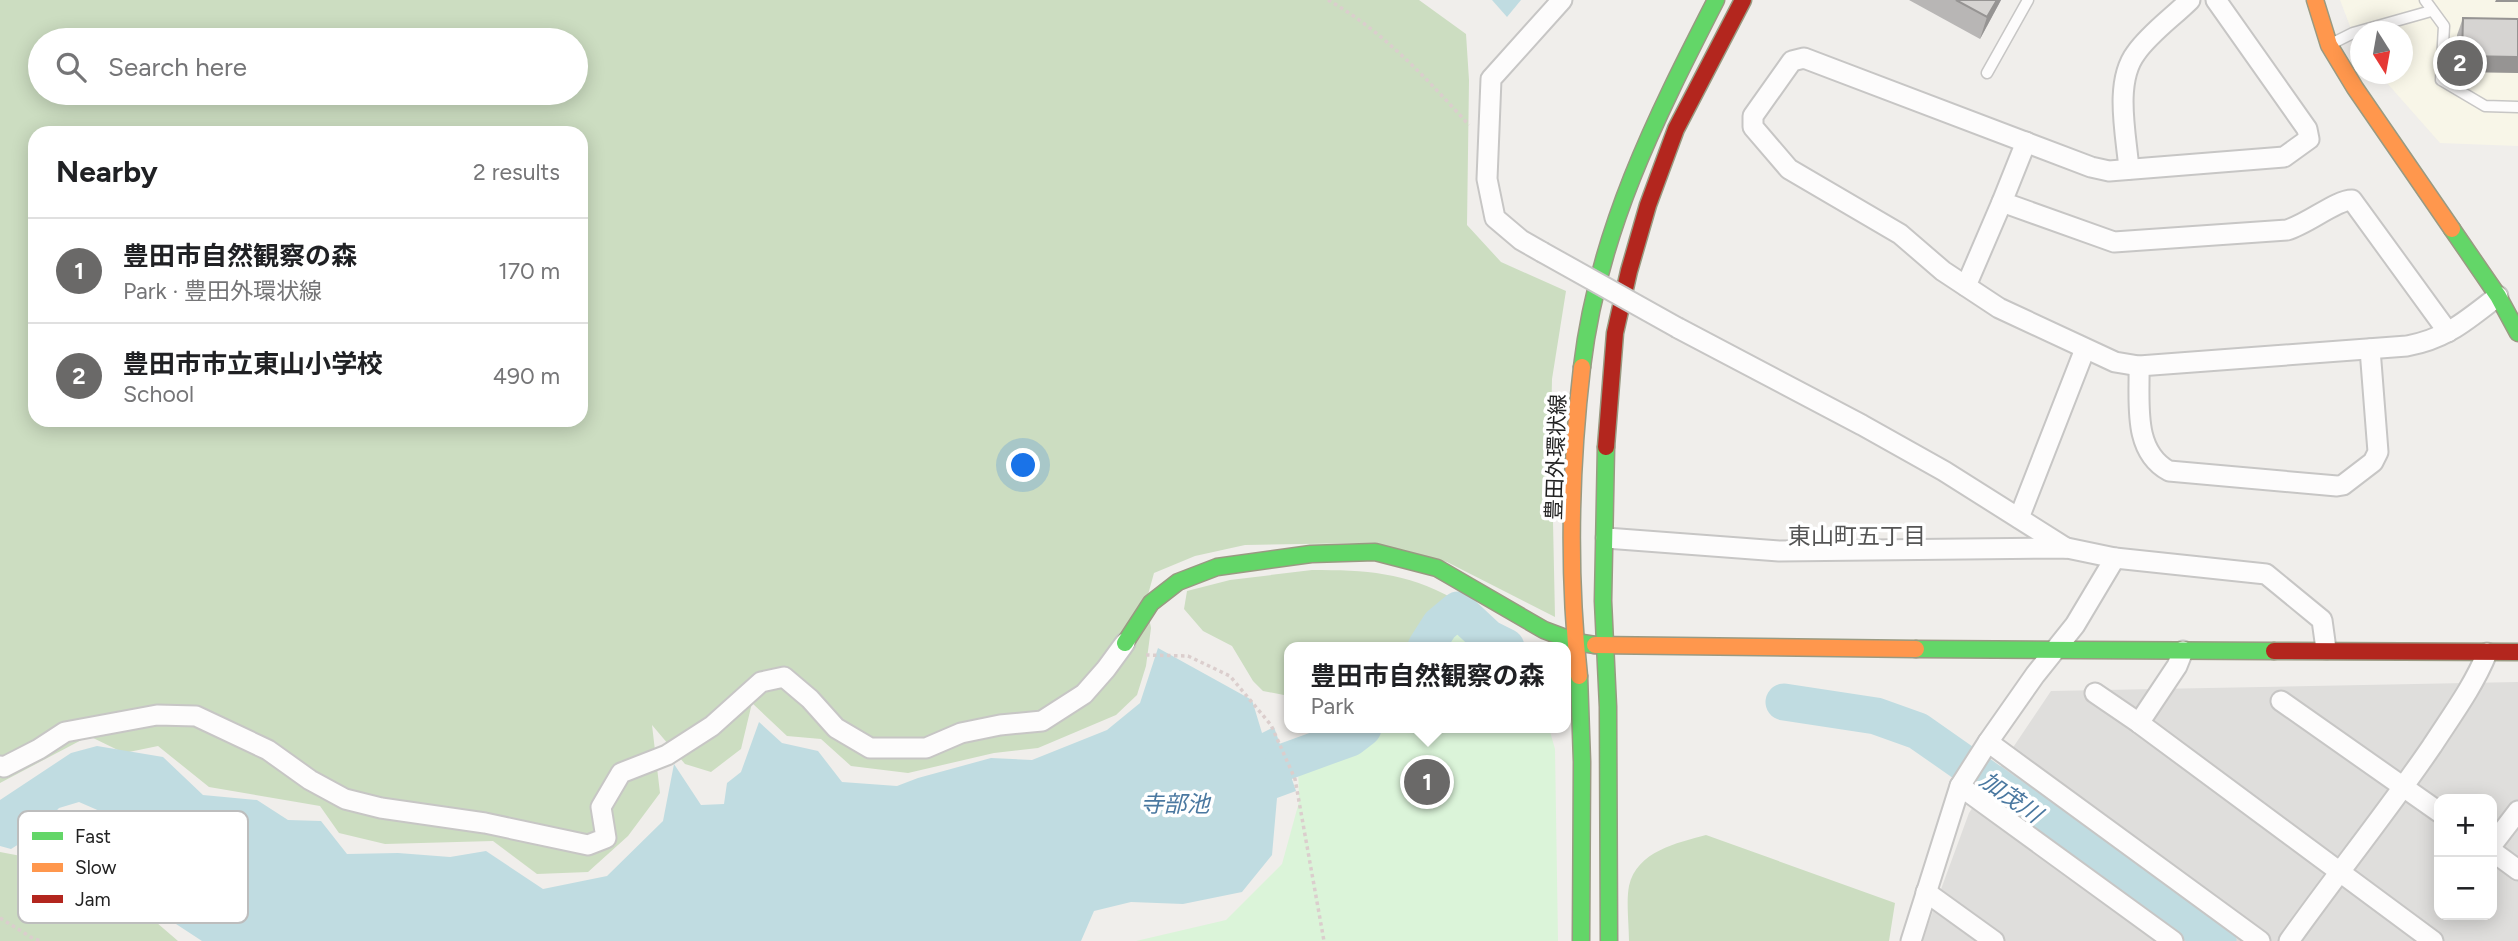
<!DOCTYPE html>
<meta charset="utf-8">
<style>
:root{--surface:#fff;--page:#f2f2f2;--text:#202124;--muted:#757577;--line:#e0e0e0;--accent:#6a6968}
body{margin:0;font-family:Figtree,"Noto Sans JP",sans-serif;background:var(--page);color:var(--text)}
.controls{position:absolute;right:21px;bottom:21px;display:grid;overflow:hidden;border-radius:14px;box-shadow:0 4px 18px #0003}
.controls button{width:63px;height:63px;display:grid;place-items:center;padding:0;border:0;border-bottom:2px solid var(--line);background:var(--surface);color:var(--text);font:35px sans-serif}
.compass{position:absolute;left:2350px;top:21px;width:63px;height:63px;border-radius:50%;background:var(--surface);box-shadow:0 4px 18px #0003;rotate:169deg}
.you{position:absolute;left:1024px;top:466px;width:24px;height:24px;margin:-18px;border:5px solid #fff;border-radius:50%;background:#1a73e8;box-shadow:0 0 0 10px #1a73e833}
.badge{display:grid;place-items:center;width:46px;height:46px;border-radius:50%;background:var(--accent);color:#fff;font-size:23px;font-weight:700}
.pin{position:absolute;translate:-50% -50%;border:4px solid #fff;box-shadow:0 2px 7px #0006}
.popup{position:absolute;left:1284px;top:642px;width:287px;height:91px;box-sizing:border-box;display:grid;place-content:center;border-radius:14px;background:var(--surface);filter:drop-shadow(0 2px 5px #0005);font-size:23px;white-space:nowrap;color:var(--muted)}
.popup b{font-size:26px;color:var(--text)}
.popup::after{content:'';position:absolute;left:50%;top:100%;margin-left:-14px;border:14px solid transparent;border-top-color:var(--surface)}
.list{margin:0;padding:0;list-style:none}
h2{display:flex;justify-content:space-between;align-items:center;height:91px;margin:0;padding:0 28px;font-size:30px}
h2 small{font-size:23px;font-weight:400;color:var(--muted)}
.list li{display:grid;grid-template-columns:46px 1fr auto;gap:21px;align-items:center;box-sizing:border-box;height:105px;padding:0 28px;border-top:2px solid var(--line)}
.list b{display:block;font-size:26px;white-space:nowrap}
.list p{margin:0;font-size:23px;white-space:nowrap;color:var(--muted)}
.list em{font-size:23px;font-style:normal;color:var(--muted)}
.icon{flex:none;width:38px;height:38px;fill:none;stroke:currentColor;stroke-width:2;stroke-linecap:round;stroke-linejoin:round}
.map{position:relative;flex:none;width:2518px;height:941px;overflow:hidden}
.search{position:absolute;background:var(--surface);box-shadow:0 4px 18px #0003;left:28px;top:28px;width:560px;height:77px;display:flex;align-items:center;gap:18px;box-sizing:border-box;padding:0 24px;border-radius:38px;color:var(--muted);font-size:26px}
.panel{position:absolute;background:var(--surface);box-shadow:0 4px 18px #0003;left:28px;top:126px;width:560px;height:301px;border-radius:21px}
.map>svg:first-child{display:block}
</style>
<div class="map">
<svg width="2518" height="941" viewBox="0 0 2518 941">
<rect width="100%" height="100%" fill="#f0eeeb"/>
<path fill="#dfdedc" fill-rule="evenodd" d="M2518,682v259h-596l47,-128 82,-122zM2439,799h53v116h-53z"/>
<path fill="#f8f6e8" d="M2340,0h178v146l-78,-3 -61,-69h23v-42h-42v20z"/>
<g fill="#ccddc1" fill-rule="evenodd">
<path d="M0,0h1419l47,34 3,46 -2,145 34,37 65,29 -14,88 -1,48 4,190 -108,-55 -84,-19 -118,2 -50,11 -41,17 -8,29 5,26 -5,38 -9,29 -21,20 -78,33 -44,5 -86,20 -57,-7 -30,-27 -34,-3 -35,-33 -11,46 -30,23 -26,-8 -33,-39 8,68 -32,43 -40,36 -51,2 -44,-33 -108,3 -46,-11 -19,-27 -111,-19 -51,-41 -34,7 -35,-17 -89,47zM40,40h536v53h-536zM35,133h546v287h-546z"/>
<path d="M1312,570c54,0 93,2 142,29l-36,48h-129v49l-26,-5 -10,-10 -21,-35 -29,-15 -19,-22 3,-18 43,-11z"/>
<path d="M77,816l21,13 37,75 43,37h-178v-89l21,4 29,-23z"/>
<path d="M1706,835l189,68 -6,38h-260c0,-16 -3,-40 0,-55 8,-35 48,-43 77,-51z"/>
</g>
<g fill="#dbf4d9">
<path d="M1465,627l25,20h-52l14,-18z"/>
<path d="M1376,728h173l6,21 3,192h-422l90,-21 56,-56 17,-62 -1,-40c27,-5 56,-18 78,-34z"/>
</g>
<g fill="#c0dce1">
<path d="M1492,0h29l-14,17z"/>
<path d="M1158,648l94,52 10,33 12,-6 22,64 -19,7 -5,57 -30,37 -59,12 -52,-2 -37,9 -13,30h-879l-26,-17 -63,-77 -11,-35 -23,-10 -20,6 -24,26 -24,15 -11,-3v-46l71,-47 26,-7 66,11 40,38 54,5 31,20 33,1 26,33 51,-1 52,4 36,-6 57,38 64,-13 56,-55 11,-57 27,41 23,-1 3,-21 14,-11 18,-50 23,21 36,8 24,31 55,4 21,-8 73,-20 41,2 75,-30 33,-27z"/>
</g>
<g fill="none" stroke-linecap="round" stroke-linejoin="round">
<g stroke="#c0dce1" stroke-width="37">
<path d="M1426,647l14,-22 18,-15 30,28 18,9"/>
<path d="M1784,702l92,14 42,15 300,210"/>
<path d="M1284,762l66,-24 13,-10"/>
</g>
<g stroke="#c7c6c5" stroke-width="13">
<g id="lane">
<path d="M2425,0l19,26 -3,54 44,26 33,1"/>
<path d="M2333,43l20,-10 78,-22"/>
<path d="M1987,73l41,-73"/>
</g>
</g>
<g stroke="#c7c6c5" stroke-width="23">
<g id="street">
<path d="M2216,0l91,129 2,10 -25,18 -175,14 -18,-4 -287,-109 -12,3 -39,55v11l36,42 111,65 43,37 56,37 116,54 24,4 268,-20c39,-7 60,-26 91,-50"/>
<path d="M2026,142l-24,60 112,40 173,-12c21,-6 49,-30 65,-30l96,132"/>
<path d="M2129,169c-3,-35 -15,-87 7,-116 14,-20 37,-36 54,-53"/>
<path d="M1542,252l-21,-12 -26,-22 -8,-39 4,-100 71,-79"/>
<path d="M1966,286l36,-84"/>
<path d="M1678,328l184,97 82,46 122,77"/>
<path d="M2139,366c1,36 -7,85 30,105l168,15 6,-1 30,-23 5,-10 -8,-103"/>
<path d="M2019,518l66,-169"/>
<path d="M1606,538l173,13 288,-3 48,10 151,16 56,46 4,29"/>
<path d="M2095,693l44,30 294,218"/>
<path d="M2281,701l158,111"/>
<path d="M2139,723l38,-57 6,-15"/>
<path d="M1988,742l272,199"/>
<path d="M0,766l4,1 35,-18 26,-17 92,-17 39,1 72,34 42,30 35,19 36,9 104,15 103,22 18,-7 -5,-31 20,-34 46,-18 45,-29 49,-44 23,-5 26,22 26,29 34,20h56l35,-15 39,-8 42,-4 42,-27 22,-25 19,-26"/>
<path d="M1960,786l213,155"/>
<path d="M2492,845l26,-34"/>
<path d="M2492,851l26,19"/>
<path d="M1926,892l68,49"/>
<path d="M1911,941l49,-155 28,-44 47,-67 40,-50 40,-67"/>
<path d="M2289,941c47,-66 98,-129 143,-195 20,-31 41,-59 55,-93"/>
</g>
</g>
<g stroke="#999a82" stroke-width="19">
<g id="fast">
<path d="M2452,229l46,67 20,37"/>
<path d="M1582,367c16,-135 73,-248 134,-367"/>
<path d="M1606,447l-3,154 5,106 1,234"/>
<path d="M1125,643l26,-40 27,-21 39,-15 94,-13 64,-2 62,16 107,62 32,12 19,3"/>
<path d="M1916,649l358,2"/>
<path d="M1579,676l3,86 -1,179"/>
</g>
</g>
<g stroke="#999a82" stroke-width="19">
<g id="slow">
<path d="M2315,0l14,45 26,43 97,141"/>
<path d="M1595,645l321,4"/>
<path d="M1579,676c-11,-102 -9,-207 3,-309"/>
</g>
</g>
<g stroke="#999a82" stroke-width="19">
<g id="jam">
<path d="M1606,447l9,-114 14,-62 19,-66 28,-76 67,-129"/>
<path d="M2274,651l244,1"/>
</g>
</g>
<g stroke="#dbcecd" stroke-width="3.5" stroke-dasharray="3.5 3.5" stroke-linecap="butt">
<path d="M1328,0c55,31 99,79 141,125"/>
<path d="M1146,655l42,1 42,20 41,49 24,54 29,162"/>
<path d="M0,918l34,21 8,2"/>
</g>
<use href="#lane" stroke="#fdfcfc" stroke-width="10"/>
<use href="#street" stroke="#fdfcfc" stroke-width="19"/>
<use href="#fast" stroke="#63d668" stroke-width="16"/>
<use href="#slow" stroke="#ff974d" stroke-width="16"/>
<use href="#jam" stroke="#b3261e" stroke-width="16"/>
<g stroke="#c7c6c5" stroke-width="23" stroke-linecap="butt">
<path id="street-bridge" d="M1542,252l136,76"/>
</g>
<use href="#street-bridge" stroke="#fdfcfc" stroke-width="19"/>
</g>
<g fill="#b8b6b5">
<path d="M1909,0h92l-21,39z"/>
<path d="M2463,18l55,1 -62,53 1,-37z"/>
</g>
<g fill="#969493">
<path d="M1997,0h4l-21,39 7,-22z"/>
<path d="M2496,0h22v2h-23z"/>
<path d="M2462,56l56,1v16l-62,-1z"/>
</g>
<g fill="#d6d4d2" stroke="#969493" stroke-width="2">
<path d="M1956,0h41l-10,17z"/>
<path d="M2463,18l55,1v38l-56,-1z"/>
</g>
<g text-anchor="middle" stroke-width="7" stroke-linejoin="round" paint-order="stroke">
<g font-size="21" fill="#222" stroke="#fff">
<text transform="translate(1556 457) rotate(-88)" y="7">豊田外環状線</text>
</g>
<g font-size="23" fill="#555" stroke="#fff">
<text x="1857" y="544">東山町五丁目</text>
</g>
<g font-size="23" font-style="italic" fill="#4a78a0" stroke="#fff">
<text transform="translate(2011 797) rotate(35)" y="8">加茂川</text>
<text x="1175" y="812">寺部池</text>
</g>
</g>
<rect x="18" y="811" width="230" height="112" rx="10" fill="#fff" stroke="#bdbdbd" stroke-width="2"/>
<rect x="32" y="832" width="31" height="8" fill="#63d668"/>
<rect x="32" y="863" width="31" height="9" fill="#ff974d"/>
<rect x="32" y="895" width="31" height="8" fill="#b3261e"/>
<g font-size="19" fill="#222">
<text x="75" y="843">Fast</text>
<text x="75" y="874">Slow</text>
<text x="75" y="906">Jam</text>
</g>
</svg>
<div class="controls">
<button>+</button>
<button>−</button>
</div>
<svg class="compass" viewBox="-18 -18 36 36"><path d="M0-13l5 13h-10z" fill="#e53935"/><path d="M0 13l5-13h-10z" fill="#757577"/></svg>
<div class="you"></div>
<div class="pin badge" style="left:1427px;top:782px">1</div>
<div class="popup"><b>豊田市自然観察の森</b>Park</div>
<div class="pin badge" style="left:2460px;top:63px">2</div>
<div class="search"><svg class="icon" aria-label="search" viewBox="0 0 24 24"><circle cx="10" cy="10" r="6"/><path d="M15 15l6 6"/></svg>Search here</div>
<section class="panel">
<h2>Nearby<small>2 results</small></h2>
<ul class="list">
<li><span class="badge">1</span><div><b>豊田市自然観察の森</b><p>Park · 豊田外環状線</p></div><em>170 m</em></li>
<li><span class="badge">2</span><div><b>豊田市市立東山小学校</b><p>School</p></div><em>490 m</em></li>
</ul>
</section>
</div>
